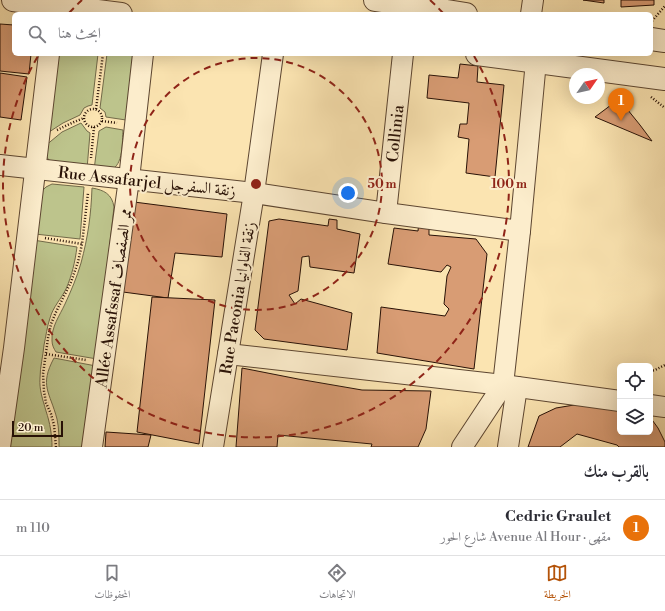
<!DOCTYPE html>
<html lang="ar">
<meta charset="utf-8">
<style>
:root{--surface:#fff;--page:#f2f2f3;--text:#2b2b33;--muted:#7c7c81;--line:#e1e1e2;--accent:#b45309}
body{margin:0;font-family:"Libre Bodoni",Amiri,serif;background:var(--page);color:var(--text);direction:rtl}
.controls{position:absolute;right:12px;bottom:12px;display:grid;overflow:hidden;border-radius:6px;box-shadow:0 4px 16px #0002}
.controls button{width:36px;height:36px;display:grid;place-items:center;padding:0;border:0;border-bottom:1px solid var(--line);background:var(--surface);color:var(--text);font:20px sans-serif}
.compass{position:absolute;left:569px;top:68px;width:36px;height:36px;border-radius:50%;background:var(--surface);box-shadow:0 4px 16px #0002;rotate:56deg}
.scale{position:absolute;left:12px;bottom:10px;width:51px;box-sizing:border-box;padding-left:4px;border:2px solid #281106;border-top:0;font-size:11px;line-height:14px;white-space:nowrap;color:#281106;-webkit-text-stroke:3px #fcedcc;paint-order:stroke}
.you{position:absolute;left:348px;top:193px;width:14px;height:14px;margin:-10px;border:3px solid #fff;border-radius:50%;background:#1a73e8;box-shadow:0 0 0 6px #1a73e833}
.badge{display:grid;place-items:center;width:26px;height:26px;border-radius:50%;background:var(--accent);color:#fff;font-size:13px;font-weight:700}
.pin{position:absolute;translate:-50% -33px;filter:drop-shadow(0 1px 2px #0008)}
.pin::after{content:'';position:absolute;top:21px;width:14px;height:12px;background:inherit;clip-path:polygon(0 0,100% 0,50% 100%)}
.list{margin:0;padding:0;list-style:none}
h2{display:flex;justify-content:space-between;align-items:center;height:52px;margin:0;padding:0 16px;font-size:17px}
h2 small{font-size:13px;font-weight:400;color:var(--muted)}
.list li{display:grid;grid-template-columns:26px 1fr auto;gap:12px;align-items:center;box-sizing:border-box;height:56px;padding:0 16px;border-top:1px solid var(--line)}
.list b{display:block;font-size:15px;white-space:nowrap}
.list p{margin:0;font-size:13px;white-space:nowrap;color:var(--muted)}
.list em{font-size:13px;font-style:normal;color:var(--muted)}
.icon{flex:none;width:22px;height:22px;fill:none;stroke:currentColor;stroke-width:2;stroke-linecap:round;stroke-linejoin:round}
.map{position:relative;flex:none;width:665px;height:447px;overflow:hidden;direction:ltr}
.search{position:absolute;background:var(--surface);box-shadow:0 4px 16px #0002;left:12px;right:12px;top:12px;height:44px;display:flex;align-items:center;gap:10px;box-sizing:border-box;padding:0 14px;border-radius:6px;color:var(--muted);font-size:15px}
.sheet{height:108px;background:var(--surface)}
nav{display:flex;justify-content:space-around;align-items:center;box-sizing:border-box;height:56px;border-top:1px solid var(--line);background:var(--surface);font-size:11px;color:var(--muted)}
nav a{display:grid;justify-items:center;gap:2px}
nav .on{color:var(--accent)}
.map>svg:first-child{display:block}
</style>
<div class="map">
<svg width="665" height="447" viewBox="0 0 665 447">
<rect width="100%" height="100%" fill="#fbe4b1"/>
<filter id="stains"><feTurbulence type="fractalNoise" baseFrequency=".005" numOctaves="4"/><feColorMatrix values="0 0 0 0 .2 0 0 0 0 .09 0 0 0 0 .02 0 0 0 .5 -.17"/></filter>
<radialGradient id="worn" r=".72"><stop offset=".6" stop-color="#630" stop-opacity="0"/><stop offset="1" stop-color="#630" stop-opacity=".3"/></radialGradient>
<g fill="#bdc48c" stroke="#726a49">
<path d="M56,54h42l-6,51 -4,1 -4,2 -4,7 -17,8 -17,11z"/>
<path d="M107,54h26l-7,66 -20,-3 -1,-5 -5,-4z"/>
<path d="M81,123l6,8 3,2 -3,36 -34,-6 -5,-4 -2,-4 -1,-9 17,-14z"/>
<path d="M106,127l17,3c-1,11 1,36 -13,40 -5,1 -11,0 -16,0l5,-39z"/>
<path d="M52,184l32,3 -4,52 -45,-5 7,-43 4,-4z"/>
<path d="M92,188c12,2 20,6 22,19l-17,152 -41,-7c-2,-3 -4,-7 -4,-11 -1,-14 8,-26 13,-37 6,-13 12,-27 16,-41 7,-26 10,-48 11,-75z"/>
<path d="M33,240l44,7c-2,15 -5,28 -11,42 -5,10 -13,18 -16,29 -3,9 -4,18 -6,27 -1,11 -4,22 -4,33 -1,12 3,22 6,33 4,12 6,24 6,36h-43z"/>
<path d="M54,358l42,8 -11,81h-26c0,-9 0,-19 -2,-28 -7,-27 -18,-33 -3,-61z"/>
</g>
<g fill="#d89c74" stroke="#281106">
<path d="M583,0h21v3z"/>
<path d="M621,0h33v5l-33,2z"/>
<path d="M0,24l14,1v29h17l-2,20 -29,-3z"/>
<path d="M460,64l18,2 -1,16 27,3 -9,92 -29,-4 3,-34 -11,-2 2,-13h7l2,-21 -42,-5 2,-23 29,3z"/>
<path d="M0,73l27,4 -6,43 -21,-3z"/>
<path d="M619,99l21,26 12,16 -57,-24z"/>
<path d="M134,202l93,12 -5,43 -47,-4 -7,45 -45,-6z"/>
<path d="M279,219l49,7 1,-7 8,1v9l23,5 -6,39 -44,-6 -1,-11 -7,1 -4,34 -9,4 6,9 6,-5 51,14 -5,37 -83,-11 -9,-9 14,-109z"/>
<path d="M419,221l10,4v10l47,4 11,15 -13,115 -97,-16 4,-46 64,9 4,-7 -5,-5 3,-28 4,-9 -4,-2 -6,7 -53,-8 6,-36 24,3z"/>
<path d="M152,297l63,3 -16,144 -62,-12z"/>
<path d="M242,368l56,11 64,11 69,1 -5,38 -8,18h-47l1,-3 -94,-9 -1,12h-41z"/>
<path d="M586,403l34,4v25h30v-15l8,11 7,14v5h-46l-2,-2 -40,-11 -17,13h-32l11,-31 17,-8z"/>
<path d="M106,432l45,3 -3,12h-43z"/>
</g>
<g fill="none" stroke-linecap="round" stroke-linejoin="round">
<g stroke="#5d4631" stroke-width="22">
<g id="minor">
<path d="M531,14l2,-14"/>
<path d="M0,165l254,28 132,20 134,18"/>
<path id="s1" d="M386,213l17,-159"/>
<path d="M228,354l275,31 117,16"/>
<path d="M650,405l15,2"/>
<path d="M0,447l14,-99 35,-294"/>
<path d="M92,447l37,-268 14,-125"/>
<path d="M213,447l41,-254 19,-139"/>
<path d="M462,447l41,-62 17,-154 16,-170"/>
<path d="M508,447l9,-60"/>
</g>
</g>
<g stroke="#5d4631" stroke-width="24">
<g id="tertiary">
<path d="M13,0l108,14"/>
<path d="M375,0l91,14"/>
<path d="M651,39l14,2"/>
<path d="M477,54l188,25"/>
</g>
</g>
<g stroke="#281106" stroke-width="2.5" stroke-dasharray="1 2" stroke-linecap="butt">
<path d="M652,21l13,-15"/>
<path d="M651,97l14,11"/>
<circle cx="93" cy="118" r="9"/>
<path d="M96,109l7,-55"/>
<path d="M102,121l15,2"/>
<path d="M57,130l17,-8 10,-4"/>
<path d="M91,158l3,-31"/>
<path d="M45,238l37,6"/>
<path d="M46,354l40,6"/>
<path d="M650,371l5,-1 10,-5"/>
<path d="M56,447l-2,-22 -3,-11 -5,-11 -2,-12 -1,-17 5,-36 3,-14 5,-12 15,-30 7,-20 4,-18 6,-51"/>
</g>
<use href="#minor" stroke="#fcedcc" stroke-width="20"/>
<use href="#tertiary" stroke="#fcedcc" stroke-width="22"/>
</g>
<g fill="none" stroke="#8f2418" stroke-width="2" stroke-dasharray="7 5">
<circle cx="256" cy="184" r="126"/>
<path d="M69 13A253 253 0 0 1 82 0M430 0A253 253 0 0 1 443 13M474 56A253 253 0 1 1 38 56"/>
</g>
<g text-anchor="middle" stroke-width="4" stroke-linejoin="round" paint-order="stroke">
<g font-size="16" fill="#281106" stroke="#fcedcc">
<text dy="6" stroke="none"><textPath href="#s1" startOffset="80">Collinia</textPath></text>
<text transform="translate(147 181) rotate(6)" y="6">Rue Assafarjel زنقة السفرجل</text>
<text transform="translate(113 298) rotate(-82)" y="6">Allée Assafssaf ممر الصفصاف</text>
<text transform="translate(237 298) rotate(-81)" y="6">Rue Paeonia زنقة الفاوانيا</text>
</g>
</g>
<circle cx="256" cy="184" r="6" fill="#8f2418" stroke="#fcedcc" stroke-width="2"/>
<g font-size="12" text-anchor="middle" font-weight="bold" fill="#8f2418" stroke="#fcedcc" stroke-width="4" stroke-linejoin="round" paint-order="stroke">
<text x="382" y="188">50 m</text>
<text x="509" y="188">100 m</text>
</g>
<rect width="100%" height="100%" filter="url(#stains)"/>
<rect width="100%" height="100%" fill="url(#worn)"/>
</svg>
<div class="controls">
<button><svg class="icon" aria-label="locate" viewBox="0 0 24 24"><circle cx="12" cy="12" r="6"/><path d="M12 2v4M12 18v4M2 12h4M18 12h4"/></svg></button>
<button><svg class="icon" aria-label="layers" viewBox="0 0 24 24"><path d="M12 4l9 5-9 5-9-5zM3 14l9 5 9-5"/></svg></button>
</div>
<svg class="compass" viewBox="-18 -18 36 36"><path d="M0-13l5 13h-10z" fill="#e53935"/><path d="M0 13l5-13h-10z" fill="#7c7c81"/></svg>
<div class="scale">20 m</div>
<div class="you"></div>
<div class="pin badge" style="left:621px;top:121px;background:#e8710a">1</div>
<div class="search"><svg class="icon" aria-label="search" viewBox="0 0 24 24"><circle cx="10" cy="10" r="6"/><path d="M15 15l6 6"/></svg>ابحث هنا</div>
</div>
<section class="sheet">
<h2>بالقرب منك<small></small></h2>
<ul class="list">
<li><span class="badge" style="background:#e8710a">1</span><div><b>Cedric Graulet</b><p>مقهى · Avenue Al Hour شارع الحور</p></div><em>110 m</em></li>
</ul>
</section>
<nav>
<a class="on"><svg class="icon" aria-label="map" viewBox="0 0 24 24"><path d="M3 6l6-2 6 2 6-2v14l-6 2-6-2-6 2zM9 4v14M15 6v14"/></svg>الخريطة</a>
<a><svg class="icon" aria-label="directions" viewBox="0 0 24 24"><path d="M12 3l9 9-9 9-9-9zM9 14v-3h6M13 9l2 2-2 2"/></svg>الاتجاهات</a>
<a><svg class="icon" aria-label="saved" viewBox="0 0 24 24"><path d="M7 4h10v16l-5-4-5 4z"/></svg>المحفوظات</a>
</nav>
